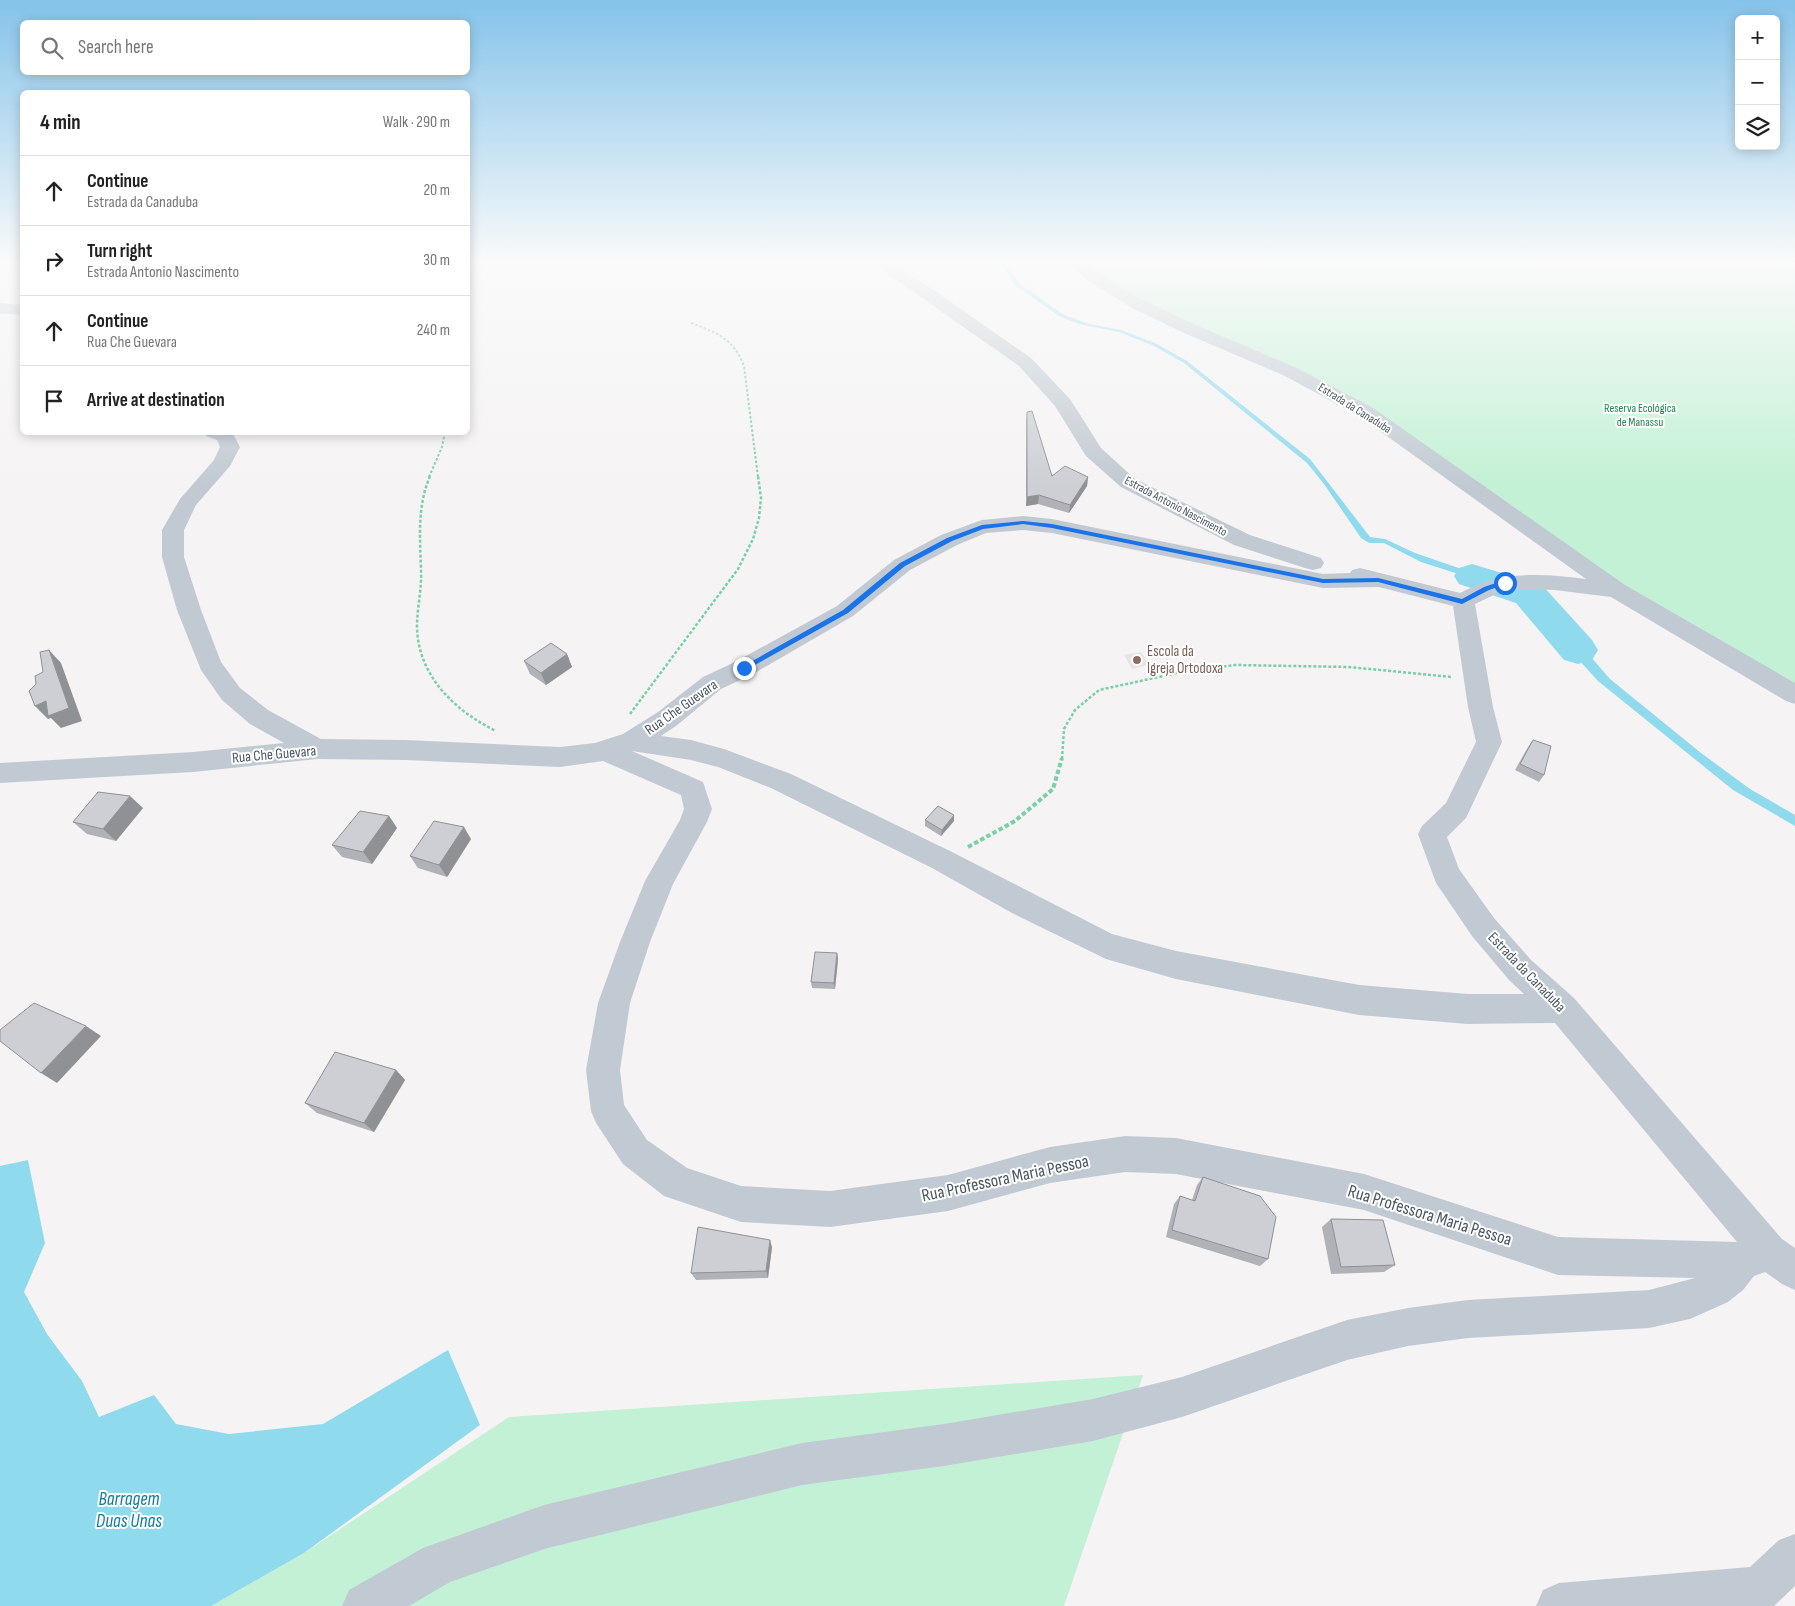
<!DOCTYPE html>
<meta charset="utf-8">
<style>
:root{--surface:#fff;--page:#f6f6f6;--text:#222;--muted:#767676;--line:#e0e0e0}
body{margin:0;font-family:"Sofia Sans Condensed",sans-serif;background:var(--page);color:var(--text)}
.controls{position:absolute;right:15px;top:15px;display:grid;overflow:hidden;border-radius:8px;box-shadow:0 2px 12px #0003}
.controls button{width:45px;height:45px;display:grid;place-items:center;padding:0;border:0;border-bottom:1px solid var(--line);background:var(--surface);color:var(--text);font:25px sans-serif}
.stop{position:absolute;width:15px;height:15px;margin:-11px;border:4px solid #1a73e8;border-radius:50%;background:#fff}
.stop.end{background:#1a73e8;border-color:#fff;box-shadow:0 1px 5px #0008}
.list{margin:0;padding:0;list-style:none}
h2{display:flex;justify-content:space-between;align-items:center;height:65px;margin:0;padding:0 20px;font-size:21px}
h2 small{font-size:16px;font-weight:400;color:var(--muted)}
.list li{display:grid;grid-template-columns:32px 1fr auto;gap:15px;align-items:center;box-sizing:border-box;height:70px;padding:0 20px;border-top:1px solid var(--line)}
.list b{display:block;font-size:19px;white-space:nowrap}
.list p{margin:0;font-size:16px;white-space:nowrap;color:var(--muted)}
.list em{font-size:16px;font-style:normal;color:var(--muted)}
.icon{flex:none;width:28px;height:28px;fill:none;stroke:currentColor;stroke-width:2;stroke-linecap:round;stroke-linejoin:round}
.map{position:relative;flex:none;width:1795px;height:1606px;overflow:hidden}
.search{position:absolute;background:var(--surface);box-shadow:0 2px 12px #0003;left:20px;top:20px;width:450px;height:55px;display:flex;align-items:center;gap:12px;box-sizing:border-box;padding:0 18px;border-radius:8px;color:var(--muted);font-size:19px}
.panel{position:absolute;background:var(--surface);box-shadow:0 2px 12px #0003;left:20px;top:90px;width:450px;height:345px;border-radius:8px}
.map>svg:first-child{display:block}
</style>
<div class="map">
<svg width="1795" height="1606" viewBox="0 0 1795 1606">
<rect width="100%" height="100%" fill="#f5f3f3"/>
<path fill="#e6e4e5" d="M1141,652l8,13 -17,4 -8,-14z"/>
<g fill="#c3f1d5">
<path d="M1079,260h716v432l-178,-105 -243,-173 -253,-122z"/>
<path d="M1143,1375l-79,231h-853l93,-53 205,-136z"/>
</g>
<g fill="#90daee">
<path d="M998,260h5l17,24 44,31 25,9 32,6 34,13 32,18 123,98 60,78 15,2 30,14 125,43 -19,-2 -100,-32 -37,-19h-15l-8,-5 -37,-54 -17,-21 -123,-100 -32,-18 -33,-13 -40,-8 -20,-8 -44,-31z"/>
<path d="M1545,604l65,75 91,74 49,36 45,26v11l-62,-36 -135,-109 -69,-76z"/>
<path d="M28,1160l17,83 -21,49 23,42 35,47 17,36 55,-22 22,29 53,10 94,-10 125,-74 32,75 -176,128 -93,53h-211v-440z"/>
</g>
<g fill="none" stroke-linecap="round" stroke-linejoin="round">
<path fill="#90daee" fill-rule="evenodd" d="M1472,564l70,21 50,55 6,10 -6,10 -14,4 -14,-4 -48,-57 -57,-19 -5,-8 5,-8z"/>
<g stroke="#7ad0a6" stroke-width="2" stroke-dasharray="2.5 2" stroke-linecap="butt">
<path d="M691,323c26,10 42,15 53,43l14,111"/>
<path d="M429,477l13,-30 3,-15"/>
</g>
<g stroke="#7ad0a6" stroke-width="2.5" stroke-dasharray="3 2" stroke-linecap="butt">
<path d="M430,476c-13,31 -10,61 -9,94 1,19 -4,38 -4,57 1,49 38,84 79,104"/>
<path d="M630,714l108,-145 15,-30 6,-21 2,-20 -3,-22"/>
<path d="M1062,759l2,-30 11,-19 24,-20 83,-18 53,-7 114,2 103,10"/>
</g>
<path stroke="#7ad0a6" stroke-width="4" stroke-dasharray="4.5 2.5" stroke-linecap="butt" d="M968,847l47,-26 38,-32 9,-31"/>
<g fill="#c1cad2" fill-rule="evenodd">
<path d="M868,260h19l51,33 93,65 39,41 31,49 34,31 115,56 71,23 3,5 -3,5 -8,2 -8,-2 -71,-23 -113,-58 -35,-31 -31,-50 -36,-40z"/>
<path d="M1065,260h18l38,28 24,13 51,24 101,43 76,40 252,177 170,98v21l-9,-3 -175,-104 -56,-7 -32,-1 -25,4 -23,11 18,103 9,35 -36,76 -19,19 12,32 35,49 37,42 43,38 208,241 13,9v42l-13,-6 -17,-12 -11,4 -11,14 -15,12 -38,17 -41,9 -181,10 -60,8 -61,14 -165,57 -89,24 -149,25 -142,19 -258,64 -94,33 -41,24h-67l7,-16 74,-42 121,-43 258,-62 142,-19 149,-25 89,-22 165,-57 61,-12 60,-8 181,-10 46,-12 -137,-3 -194,-65 -188,-36 -51,-2 -75,11 -102,28 -118,16 -89,-5 -77,-26 -41,-32 -27,-41 -5,-12 -5,-41 12,-67 22,-61 25,-61 35,-61 4,-11 -3,-14 -78,-34 -43,6 -154,-7 -89,-1 -124,13 -193,11v-20l193,-11 91,-9 -34,-19 -28,-24 -21,-30 -24,-60 -15,-53v-27l18,-31 34,-39 6,-13 -3,-7 -11,-4 -2,-4h28l8,15 -10,19 -34,39 -12,25v27l17,53 20,52 19,26 28,22 53,29 85,1 154,7 35,-4 28,-9 35,-22 45,-35 32,-15 102,-56 57,-46 47,-25 41,-15 41,-4 29,3 271,55 27,-1 2,-3 8,-2 100,25c41,-22 81,-20 126,-14l-227,-163 -74,-40 -101,-43 -50,-24 -47,-29zM1023,530l29,3 271,55 56,-1 74,19 15,101 8,35 -30,61 -24,23 -4,8 18,49 36,53 37,44 15,14h-56l-109,-9 -183,-34 -64,-17 -160,-82 -161,-78 -67,-25 -33,-9 -30,-4 15,-10 45,-37 32,-15 100,-58 57,-46 47,-25 29,-12zM632,751l59,9 27,7 53,21 161,80 80,45 94,46 70,20 183,36 109,9 87,-1 182,219 -179,-5 -194,-63 -188,-36 -51,-2 -75,11 -102,28 -118,16 -89,-5 -54,-18 -40,-28 -23,-35 -4,-35 10,-67 20,-61 23,-58 34,-62 5,-13 -9,-27z"/>
<path d="M0,303l22,2v10l-22,-2z"/>
<path d="M1795,1534v52l-21,20h-238l7,-16 16,-7 191,-16 29,-27z"/>
</g>
</g>
<g fill="#b0b2b7">
<path d="M1027,412l25,64 36,1 -1,9 -18,27 -31,-9 -12,2v-86z"/>
<path d="M567,654l5,13 -26,18 -16,-11 -6,-13z"/>
<path d="M1533,740l11,35 -5,7 -24,-12 13,-23z"/>
<path d="M143,808l-27,33 -29,-7 -14,-12z"/>
<path d="M389,816l8,12 -25,36 -30,-7 -10,-12z"/>
<path d="M925,820l29,1 -13,15 -16,-10z"/>
<path d="M471,839l-24,38 -29,-9 -8,-12z"/>
<path d="M837,953l1,6 -3,30 -23,-1 -1,-6z"/>
<path d="M396,1070l9,10 -31,52 -57,-19 -12,-10z"/>
<path d="M1203,1177l65,82 -8,7 -94,-29 8,-33 6,-8 12,4 5,-15z"/>
<path d="M1331,1219l64,46 -11,7 -53,2 -9,-47z"/>
<path d="M772,1247l-4,31 -72,2 -5,-7z"/>
</g>
<g fill="#909195">
<path d="M1088,477l-1,9 -18,27 1,-8z"/>
<path d="M1039,495l-1,9 -12,2 1,-9z"/>
<path d="M49,650l12,13 21,58 -21,7 -10,-10 -3,1 -13,-13 11,-5z"/>
<path d="M567,654l5,13 -26,18 -5,-12z"/>
<path d="M130,796l13,12 -27,33 -13,-12z"/>
<path d="M954,815v6l-13,15 1,-6z"/>
<path d="M389,816l8,12 -25,36 -9,-12z"/>
<path d="M464,827l7,12 -24,38 -8,-12z"/>
<path d="M837,953l1,6 -3,30 -1,-6z"/>
<path d="M86,1026l15,10 -44,47 -16,-10z"/>
<path d="M396,1070l9,10 -31,52 -10,-9z"/>
<path d="M770,1240l2,7 -4,31 -2,-7z"/>
</g>
<g fill="#cdcfd5" stroke="#909195">
<path d="M1032,411l20,65 13,-10 23,11 -18,28 -31,-10 -12,2v-85z"/>
<path d="M551,643l16,11 -26,19 -17,-12z"/>
<path d="M49,650l20,58 -21,8 -2,-15 -11,5 -6,-15 7,-7 -1,-8 8,-4 -3,-20z"/>
<path d="M1533,740l18,6 -7,29 -24,-11z"/>
<path d="M98,792l32,4 -27,33 -30,-7z"/>
<path d="M938,806l16,9 -12,15 -17,-10z"/>
<path d="M360,811l29,5 -26,36 -31,-7z"/>
<path d="M434,821l30,6 -25,38 -29,-9z"/>
<path d="M815,952l22,1 -3,30 -23,-1z"/>
<path d="M34,1003l52,23 -45,47 -41,-32v-11z"/>
<path d="M335,1052l61,18 -32,53 -59,-20z"/>
<path d="M1203,1177l57,19 16,21 -8,42 -96,-29 8,-34 15,5z"/>
<path d="M1331,1219l52,1 12,45 -54,2z"/>
<path d="M698,1227l72,13 -4,31 -75,2z"/>
</g>
<linearGradient id="sky" x2="0" y2="1"><stop stop-color="#85c3ea"/><stop offset="0.54" stop-color="#fafafa"/><stop offset="1" stop-color="#fafafa" stop-opacity="0"/></linearGradient>
<rect width="1795" height="485" fill="url(#sky)"/>
<path fill="#1a73e8" d="M1023,521l29,3 271,55 55,-1 84,21 22,-12 21,-7 4,3 -20,7 -27,14 -84,-22 -55,1 -271,-55 -29,-4 -40,5 -31,12 -47,25 -57,47 -102,57 -6,-2 103,-58 57,-47 47,-25 35,-13z"/>
<circle fill="#8d6e63" stroke="#fff" stroke-width="2" cx="1137" cy="660" r="5"/>
<g text-anchor="middle" stroke-width="4" stroke-linejoin="round" paint-order="stroke">
<g font-size="12" fill="#4a5661" stroke="#fff">
<text transform="translate(1355 408) rotate(32)" y="4">Estrada da Canaduba</text>
<text transform="translate(1176 506) rotate(28)" y="4">Estrada Antonio Nascimento</text>
</g>
<g font-size="12" fill="#17864f" stroke="#fff">
<text x="1640" y="412">Reserva Ecológica<tspan x="1640" dy="14">de Manassu</tspan></text>
</g>
<g font-size="15" fill="#785e54" stroke="#fff" text-anchor="start">
<text x="1147" y="656">Escola da<tspan x="1147" dy="17">Igreja Ortodoxa</tspan></text>
</g>
<g font-size="15" fill="#4a5661" stroke="#fff">
<text transform="translate(681 707) rotate(-35)" y="5">Rua Che Guevara</text>
<text transform="translate(274 754) rotate(-5)" y="5">Rua Che Guevara</text>
<text transform="translate(1527 972) rotate(46)" y="5">Estrada da Canaduba</text>
</g>
<g font-size="18" fill="#4a5661" stroke="#fff">
<text transform="translate(1005 1178) rotate(-12)" y="6">Rua Professora Maria Pessoa</text>
<text transform="translate(1430 1215) rotate(17)" y="6">Rua Professora Maria Pessoa</text>
</g>
<g font-size="19" font-style="italic" fill="#0c7c9b" stroke="#fff">
<text x="129" y="1505">Barragem<tspan x="129" dy="22">Duas Unas</tspan></text>
</g>
</g>
</svg>
<div class="controls">
<button>+</button>
<button>−</button>
<button><svg class="icon" aria-label="layers" viewBox="0 0 24 24"><path d="M12 4l9 5-9 5-9-5zM3 14l9 5 9-5"/></svg></button>
</div>
<div class="stop" style="left:1505px;top:583px"></div>
<div class="stop end" style="left:744px;top:668px"></div>
<div class="search"><svg class="icon" aria-label="search" viewBox="0 0 24 24"><circle cx="10" cy="10" r="6"/><path d="M15 15l6 6"/></svg>Search here</div>
<section class="panel">
<h2>4 min<small>Walk · 290 m</small></h2>
<ul class="list">
<li><svg class="icon" aria-label="ahead" viewBox="0 0 24 24"><path d="M12 20V5M6 11l6-6 6 6"/></svg><div><b>Continue</b><p>Estrada da Canaduba</p></div><em>20 m</em></li>
<li><svg class="icon" aria-label="right" viewBox="0 0 24 24"><path d="M7 20v-9h11M14 6l5 5-5 5"/></svg><div><b>Turn right</b><p>Estrada Antonio Nascimento</p></div><em>30 m</em></li>
<li><svg class="icon" aria-label="ahead" viewBox="0 0 24 24"><path d="M12 20V5M6 11l6-6 6 6"/></svg><div><b>Continue</b><p>Rua Che Guevara</p></div><em>240 m</em></li>
<li><svg class="icon" aria-label="arrive" viewBox="0 0 24 24"><path d="M6 21V4h12l-3 4 3 4H6"/></svg><div><b>Arrive at destination</b></div></li>
</ul>
</section>
</div>
